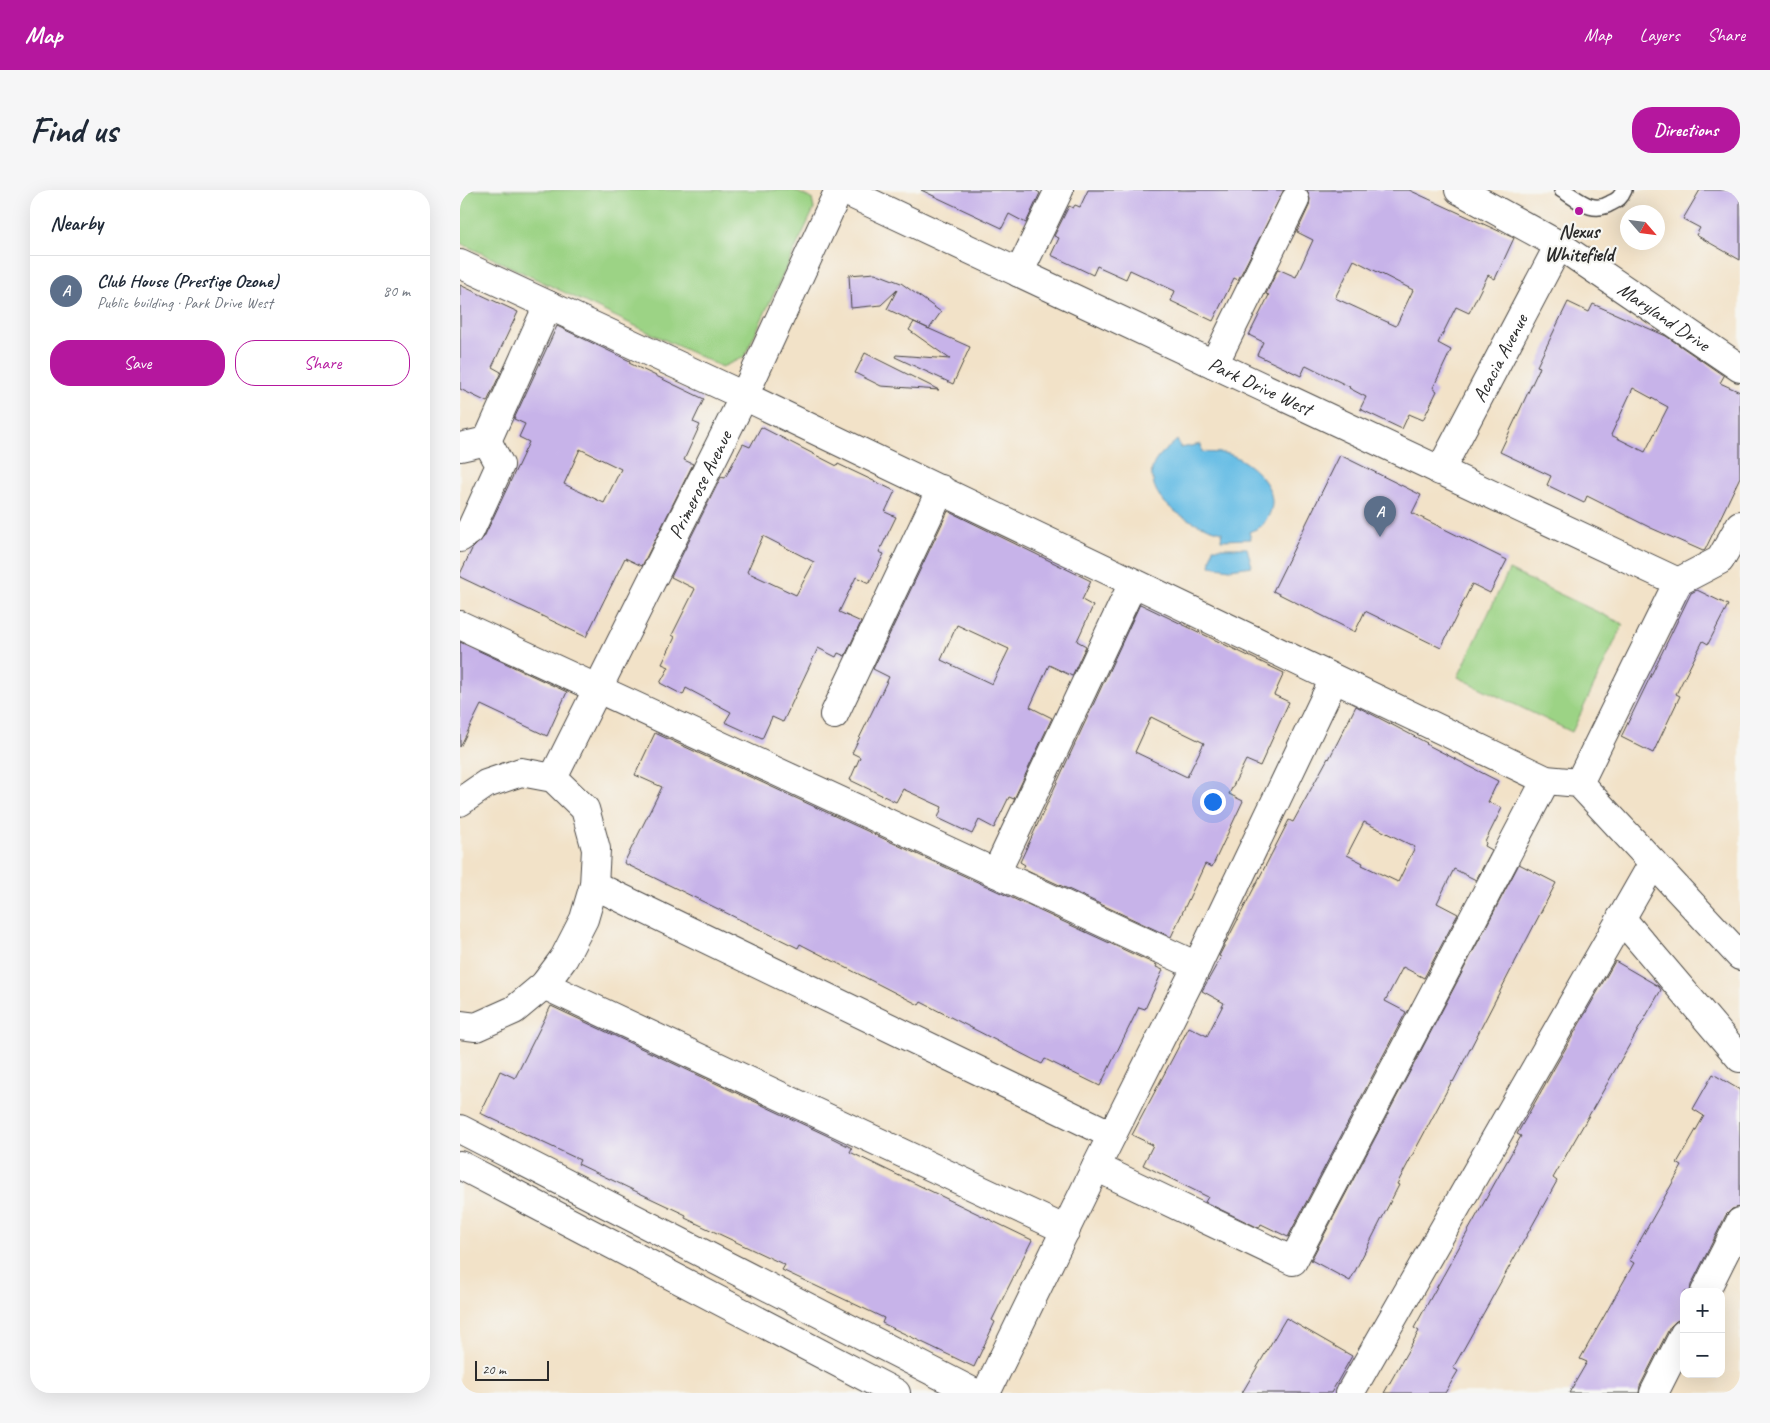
<!DOCTYPE html>
<meta charset="utf-8">
<style>
:root{--surface:#fff;--page:#f6f6f7;--text:#1f2937;--muted:#747a83;--line:#e0e1e3;--accent:#b5179e}
body{margin:0;font-family:Caveat,sans-serif;background:var(--page);color:var(--text)}
.controls{position:absolute;right:15px;bottom:15px;display:grid;overflow:hidden;border-radius:10px;box-shadow:0 5px 20px #0002}
.controls button{width:45px;height:45px;display:grid;place-items:center;padding:0;border:0;border-bottom:1px solid var(--line);background:var(--surface);color:var(--text);font:25px sans-serif}
.compass{position:absolute;left:1160px;top:15px;width:45px;height:45px;border-radius:50%;background:var(--surface);box-shadow:0 5px 20px #0002;rotate:118deg}
.scale{position:absolute;left:15px;bottom:12px;width:74px;box-sizing:border-box;padding-left:5px;border:2px solid #2b2b2b;border-top:0;font-size:14px;line-height:18px;white-space:nowrap;color:#2b2b2b;-webkit-text-stroke:4px #f6f6f2;paint-order:stroke}
.you{position:absolute;left:752px;top:611px;width:18px;height:18px;margin:-12px;border:4px solid #fff;border-radius:50%;background:#1a73e8;box-shadow:0 0 0 8px #1a73e833}
.badge{display:grid;place-items:center;width:32px;height:32px;border-radius:50%;background:var(--accent);color:#fff;font-size:16px;font-weight:700}
.pin{position:absolute;translate:-50% -41px;filter:drop-shadow(0 1px 2px #0008)}
.pin::after{content:'';position:absolute;top:26px;width:18px;height:15px;background:inherit;clip-path:polygon(0 0,100% 0,50% 100%)}
.list{margin:0;padding:0;list-style:none}
h2{display:flex;justify-content:space-between;align-items:center;height:65px;margin:0;padding:0 20px;font-size:21px}
h2 small{font-size:16px;font-weight:400;color:var(--muted)}
.list li{display:grid;grid-template-columns:32px 1fr auto;gap:15px;align-items:center;box-sizing:border-box;height:70px;padding:0 20px;border-top:1px solid var(--line)}
.list b{display:block;font-size:19px;white-space:nowrap}
.list p{margin:0;font-size:16px;white-space:nowrap;color:var(--muted)}
.list em{font-size:16px;font-style:normal;color:var(--muted)}
.actions{display:flex;gap:10px;padding:15px 20px}
.actions a{flex:1;padding:11px 0;border:1px solid var(--accent);border-radius:20px;text-align:center;font-size:18px;color:var(--accent)}
.actions .main{background:var(--accent);color:#fff}
.map{position:relative;flex:none;width:1280px;height:1203px;overflow:hidden;border-radius:20px}
header{display:flex;align-items:center;gap:30px;box-sizing:border-box;height:70px;padding:0 25px;background:var(--accent);color:#fff}
header strong{font-size:24px}
nav{display:flex;gap:28px;margin-inline-start:auto;font-size:18px}
.intro{display:flex;align-items:center;justify-content:space-between;box-sizing:border-box;height:120px;padding:0 30px}
h1{margin:0;font-size:35px}
.button{padding:12px 22px;border-radius:20px;background:var(--accent);color:#fff;font-size:18px;font-weight:700}
main{display:flex;gap:30px;padding:0 30px}
aside{flex:1;background:var(--surface);border-radius:20px;box-shadow:0 5px 20px #0002}
.map>svg:first-child{display:block}
</style>
<header>
<strong>Map</strong>
<nav><a>Map</a><a>Layers</a><a>Share</a></nav>
</header>
<div class="intro"><h1>Find us</h1><a class="button">Directions</a></div>
<main>
<aside>
<h2>Nearby<small></small></h2>
<ul class="list">
<li><span class="badge" style="background:#5c6f8a">A</span><div><b>Club House (Prestige Ozone)</b><p>Public building · Park Drive West</p></div><em>80 m</em></li>
</ul>
<div class="actions"><a class="main">Save</a><a>Share</a></div>
</aside>
<div class="map">
<svg width="1280" height="1203" viewBox="0 0 1280 1203">
<rect width="100%" height="100%" fill="#f6f6f2"/>
<filter id="ink" filterUnits="userSpaceOnUse"><feTurbulence type="fractalNoise" baseFrequency=".02" numOctaves="2"/><feDisplacementMap in="SourceGraphic" scale="10" xChannelSelector="R" yChannelSelector="G"/><feConvolveMatrix kernelMatrix="1 2 1 2 8 2 1 2 1" color-interpolation-filters="sRGB"/></filter>
<filter id="wash" filterUnits="userSpaceOnUse"><feTurbulence type="fractalNoise" baseFrequency=".0096" numOctaves="4" result="noise"/><feDisplacementMap in="SourceGraphic" scale="20" xChannelSelector="R" yChannelSelector="G"/><feGaussianBlur stdDeviation="1.12" result="paint"/><feColorMatrix in="noise" values="0 0 0 0 0 0 0 0 0 0 0 0 0 0 0 0 0 1.4 0 .05"/><feComposite in="paint" operator="in"/></filter>
<g filter="url(#wash)">
<rect width="100%" height="100%" fill="#f2e2c8"/>
<g fill="#9cd385" stroke="#647f58">
<path d="M0,0h333l19,9 2,10 -70,148 -22,10 -262,-124z"/>
<path d="M1049,380l114,54 -51,108 -114,-55z"/>
</g>
<g fill="#69bee5" stroke="#4a7488">
<path d="M717,250l4,8 20,-4 1,8c9,1 19,0 27,2 22,8 53,35 40,61 -3,4 -5,10 -9,12 -3,2 -7,3 -11,5l2,7 -30,1 1,-8c-26,-7 -63,-22 -69,-51 -1,-4 -2,-8 -1,-12 3,-13 16,-20 25,-29z"/>
<path d="M753,358h34l5,18 -22,3 -20,-3z"/>
</g>
<g id="blocks">
<g fill="#c7b3e9" fill-rule="evenodd">
<path d="M461,0h114l5,3 -14,30 -17,-9 -7,14z"/>
<path d="M628,0h196l-46,90 -4,-2 -21,43 -42,-20 4,-10 -45,-21 -4,9 -29,-13 -4,9 -42,-20 8,-17 -5,-2 15,-30 4,2 2,-3 5,2z"/>
<path d="M847,0h102l105,48 -19,41 -7,-4 -19,38 -13,-6 -18,36 13,7 -18,38 4,3 -14,29 -14,-6 -7,15 -42,-20 6,-12 -17,-9 1,-1 -44,-22 -5,11 -44,-21 6,-13 -14,-7 20,-40 -3,-1 12,-25 18,8 17,-37 -16,-8 12,-26 1,-7zM894,70l59,30 -17,36 -61,-28z"/>
<path d="M1240,0h40v70l-44,-25 4,-7 -17,-9z"/>
<path d="M415,83l26,10 40,29 -12,17 -42,-20 10,-19 -16,15 -30,3 -2,-33z"/>
<path d="M0,95l58,27 -26,55 9,5 -14,30 -27,-13z"/>
<path d="M1108,112l21,10 4,-8 73,32 58,40 -4,7 20,9v85l-35,73 -2,1 -52,-23 -64,-32 -3,7 -37,-18 4,-9 -51,-24 40,-85 -3,-1zM1173,198l35,19 -23,45 -34,-17z"/>
<path d="M454,132l56,25 -17,37 -58,-27 1,-2 54,4 -41,-29z"/>
<path d="M97,136l73,35 -1,2 75,36 -11,23 7,3 -16,35 9,4 -51,102 -17,-8 -39,79 -126,-60v-3l12,-25 12,-12 45,-95 -10,-5 6,-13 -11,-5zM120,259l41,20 -17,34 -40,-19z"/>
<path d="M405,163l74,37 -58,-4 -26,-13z"/>
<path d="M301,237l76,39 1,-2 57,27 -10,21 11,5 -17,35 5,2 -15,29 -13,-6 -17,35 22,10 -16,34 -7,-3 -2,4 -18,-9 -35,74 -11,-5 -10,22 -37,-17 6,-10 -45,-24 -3,7 -23,-12 9,-16 -7,-3 13,-27 -3,-2 23,-46 -24,-12 50,-100 4,1 18,-34 7,3zM303,346l51,26 -18,33 -49,-23z"/>
<path d="M880,265l81,40 -9,18 95,47 -17,33 -18,-9 -31,64 -76,-37 -10,21 -82,-41z"/>
<path d="M488,321l143,70 -9,19 11,6 -16,35 9,5 -14,30 -23,-11 -19,42 22,11 -38,81 -5,-2 -15,31 -15,-8 -7,14 -34,-16 4,-11 -39,-18 -7,13 -46,-22 10,-23 -8,-4 37,-76 -16,-8zM497,435l52,24 -17,35 -51,-24z"/>
<path d="M1237,400l31,15 -20,39 -5,-3 -27,53 4,2 -27,57 -32,-16 70,-144z"/>
<path d="M680,414l144,69 -10,22 15,7 -29,64 -14,-6 -17,34 14,7 -31,66 -7,-3 -34,73 -148,-69 2,-3 -5,-3zM691,527l53,26 -17,34 -52,-25z"/>
<path d="M0,452l107,50 -20,44 -66,-31 -21,42z"/>
<path d="M896,516l71,37 -1,1 72,37 -10,21 14,6 -17,34 1,1 -1,3 7,4 -16,30 -22,-11 -17,34 21,11 -34,64 -21,-11 -18,34 21,11 -118,225 -27,-13 -2,4 -54,-26 3,-5 -65,-32 10,-20 -21,-10 57,-108 18,9 17,-33 -22,-12 19,-34 -2,-1 70,-136 4,2 35,-64 1,1zM904,632l51,25 -17,35 -36,-17 1,-2 -16,-8z"/>
<path d="M195,543l502,232 -1,2 7,3 -18,39 -6,-2 -39,79 -55,-27 -3,5 -121,-62 -2,3 -119,-61 -2,4 -174,-85 38,-76 -27,-12z"/>
<path d="M1059,674l37,19 -103,199 -1,-1 -55,103 2,1 -49,96 -39,-21z"/>
<path d="M1155,771l43,25 3,4 -108,188 4,3 -104,187 5,3 -13,22h-61l35,-62 -5,-3 107,-192 -4,-2z"/>
<path d="M91,816l277,130 24,12 -2,4 182,88 -40,80 3,2 -21,45 -92,-44 2,-5 -102,-48 3,-5 -100,-47 1,-3 -108,-51 2,-4 -100,-47 20,-42 15,7z"/>
<path d="M1253,884l27,16v117l-8,2 -6,6 -35,70 -1,7h-6v26l-8,3 -6,6 -30,59 -1,7h-70l18,-31 -7,-3 54,-96 -5,-3 53,-94 -5,-3 27,-47 -11,-7z"/>
<path d="M826,1128l66,38 -21,37h-89z"/>
</g>
</g>
</g>
<g filter="url(#ink)">
<use href="#blocks" fill-opacity="0" stroke="#494643" stroke-width="1"/>
<g fill="none" stroke-linecap="round" stroke-linejoin="round">
<g stroke="#494643" stroke-width="18">
<path id="lane" d="M1102,0c16,9 30,25 49,13 7,-3 10,-6 13,-13"/>
</g>
<g stroke="#494643" stroke-width="30">
<g id="street">
<path id="s1" d="M383,0l835,392"/>
<path id="s2" d="M999,0l100,55 181,123"/>
<path d="M0,74l284,132 802,384 33,3 161,173"/>
<path d="M559,83l40,-83"/>
<path d="M754,174l81,-164"/>
<path d="M27,251l61,-136"/>
<path d="M0,257l27,-6"/>
<path id="s3" d="M980,281l119,-226"/>
<path d="M0,348l10,-7 30,-66 -13,-24"/>
<path d="M1218,392l42,-22 20,-35"/>
<path d="M0,435l737,341"/>
<path d="M374,525l107,-226"/>
<path id="s4" d="M93,588l191,-382 95,-206"/>
<path d="M1119,593l99,-201"/>
<path d="M0,612l26,-18 35,-12 32,6 32,31 11,40 -2,36 -10,34 -20,39 -20,27 -30,25 -38,17 -16,-2"/>
<path d="M536,683l137,-290"/>
<path d="M134,695l518,250"/>
<path d="M1161,728l119,140"/>
<path d="M84,795l522,245"/>
<path d="M0,939l515,264"/>
<path d="M0,975l436,228"/>
<path d="M636,977l197,94 253,-481"/>
<path d="M1245,1102l35,-70"/>
<path d="M526,1203l110,-226 101,-201 137,-287"/>
<path d="M890,1203l303,-530"/>
<path d="M1194,1203l30,-59"/>
</g>
</g>
<use href="#lane" stroke="#fff" stroke-width="15"/>
<use href="#street" stroke="#fff" stroke-width="28"/>
</g>
</g>
<circle fill="#b5179e" stroke="#f6f6f2" stroke-width="2" cx="1119" cy="21" r="5"/>
<g text-anchor="middle" stroke-width="4.5" stroke-linejoin="round" paint-order="stroke">
<g font-size="20" font-weight="bold" fill="#2b2b2b" stroke="#f6f6f2">
<text x="1119" y="48">Nexus<tspan x="1119" dy="23">Whitefield</tspan></text>
</g>
<g font-size="20" fill="#2b2b2b" stroke="#f6f6f2">
<text dy="7" stroke="none"><textPath href="#s2" startOffset="241">Maryland Drive</textPath></text>
<text dy="7" stroke="none"><textPath href="#s3" startOffset="128">Acacia Avenue</textPath></text>
<text dy="7" stroke="none"><textPath href="#s1" startOffset="461">Park Drive West</textPath></text>
<text dy="7" stroke="none"><textPath href="#s4" startOffset="328">Primerose Avenue</textPath></text>
</g>
</g>
</svg>
<div class="controls">
<button>+</button>
<button>−</button>
</div>
<svg class="compass" viewBox="-18 -18 36 36"><path d="M0-13l5 13h-10z" fill="#e53935"/><path d="M0 13l5-13h-10z" fill="#747a83"/></svg>
<div class="scale">20 m</div>
<div class="you"></div>
<div class="pin badge" style="left:920px;top:347px;background:#5c6f8a">A</div>
</div>
</main>
